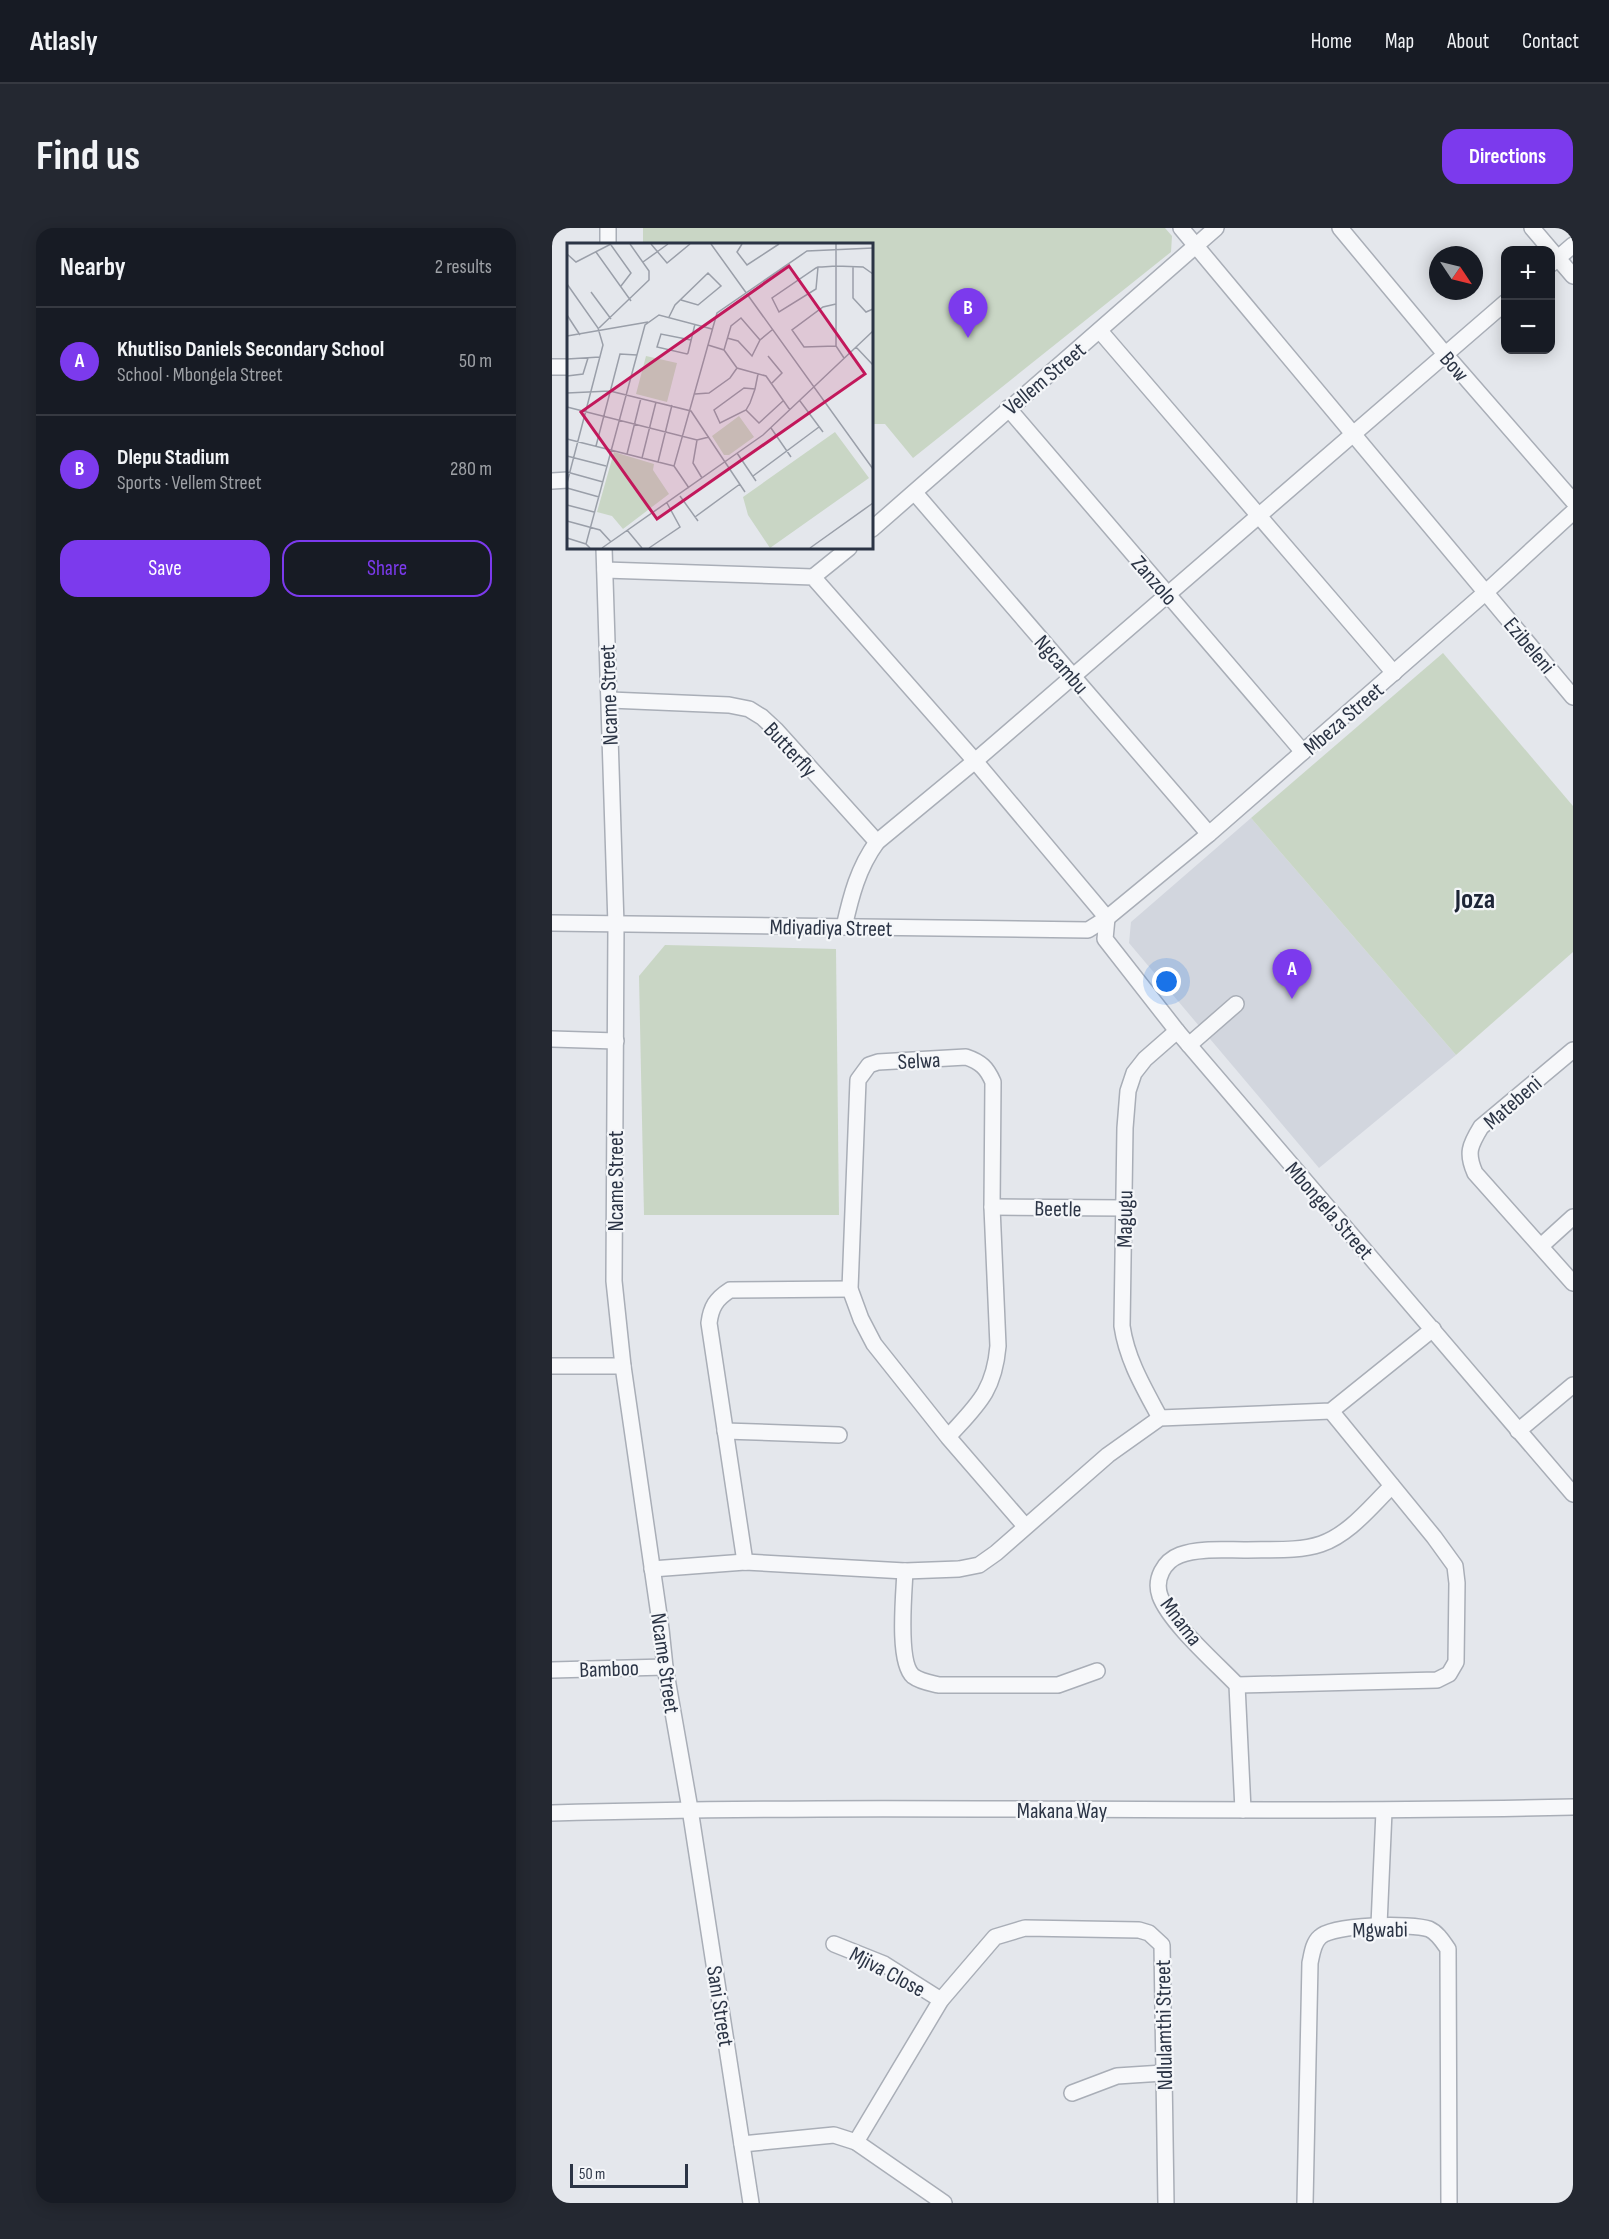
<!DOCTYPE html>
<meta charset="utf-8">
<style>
:root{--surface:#171b24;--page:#242831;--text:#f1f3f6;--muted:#9ea1a6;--line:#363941;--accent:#7c3aed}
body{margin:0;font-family:"Sofia Sans Condensed",sans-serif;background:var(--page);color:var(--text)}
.controls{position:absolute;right:18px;top:18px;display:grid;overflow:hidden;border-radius:12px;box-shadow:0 3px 15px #0003}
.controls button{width:54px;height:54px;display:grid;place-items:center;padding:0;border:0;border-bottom:2px solid var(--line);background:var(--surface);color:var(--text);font:30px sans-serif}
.compass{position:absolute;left:877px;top:18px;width:54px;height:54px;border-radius:50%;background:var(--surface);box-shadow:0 3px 15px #0003;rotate:125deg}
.scale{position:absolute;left:18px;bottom:15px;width:118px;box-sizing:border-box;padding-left:6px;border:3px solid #2b3445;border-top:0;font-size:16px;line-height:21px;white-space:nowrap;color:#2b3445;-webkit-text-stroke:4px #f4f6f9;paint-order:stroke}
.you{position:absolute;left:615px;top:754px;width:21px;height:21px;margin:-15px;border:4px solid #fff;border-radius:50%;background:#1a73e8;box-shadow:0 0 0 9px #1a73e833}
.badge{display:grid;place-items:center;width:39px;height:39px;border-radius:50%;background:var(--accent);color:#fff;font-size:20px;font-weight:700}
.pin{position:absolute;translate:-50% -50px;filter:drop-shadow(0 2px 3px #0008)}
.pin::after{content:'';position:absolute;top:32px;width:21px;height:18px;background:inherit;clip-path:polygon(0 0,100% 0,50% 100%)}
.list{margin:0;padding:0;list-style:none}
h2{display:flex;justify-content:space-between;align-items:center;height:78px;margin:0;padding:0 24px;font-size:26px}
h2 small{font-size:20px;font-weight:400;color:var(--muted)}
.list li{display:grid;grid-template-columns:39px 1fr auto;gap:18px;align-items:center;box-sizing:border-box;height:108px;padding:0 24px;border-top:2px solid var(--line)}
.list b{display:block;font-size:22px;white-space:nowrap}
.list p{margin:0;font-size:20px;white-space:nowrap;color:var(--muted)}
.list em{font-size:20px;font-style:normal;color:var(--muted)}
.actions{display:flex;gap:12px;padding:18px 24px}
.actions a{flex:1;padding:14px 0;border:2px solid var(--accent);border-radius:18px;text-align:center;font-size:21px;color:var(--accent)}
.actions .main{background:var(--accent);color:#fff}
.map{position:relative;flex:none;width:1021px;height:1975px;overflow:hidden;border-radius:18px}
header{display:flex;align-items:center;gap:36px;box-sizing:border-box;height:84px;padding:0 30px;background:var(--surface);border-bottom:2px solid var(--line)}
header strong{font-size:28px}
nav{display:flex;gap:33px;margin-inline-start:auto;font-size:21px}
.intro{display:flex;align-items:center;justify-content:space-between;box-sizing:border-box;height:144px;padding:0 36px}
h1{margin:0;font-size:42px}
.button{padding:15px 27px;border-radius:18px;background:var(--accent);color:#fff;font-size:21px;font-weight:700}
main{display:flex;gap:36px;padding:0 36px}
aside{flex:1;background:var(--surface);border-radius:18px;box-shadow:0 3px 15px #0003}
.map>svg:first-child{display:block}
</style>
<header>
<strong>Atlasly</strong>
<nav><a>Home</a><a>Map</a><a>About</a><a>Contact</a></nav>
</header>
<div class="intro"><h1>Find us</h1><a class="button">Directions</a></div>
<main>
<aside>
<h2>Nearby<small>2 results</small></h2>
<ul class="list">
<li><span class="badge">A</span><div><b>Khutliso Daniels Secondary School</b><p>School · Mbongela Street</p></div><em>50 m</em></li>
<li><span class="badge">B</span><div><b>Dlepu Stadium</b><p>Sports · Vellem Street</p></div><em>280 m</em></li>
</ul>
<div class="actions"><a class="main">Save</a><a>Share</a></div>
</aside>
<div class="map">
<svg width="1021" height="1975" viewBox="0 0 1021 1975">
<rect width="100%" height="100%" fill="#e4e7ec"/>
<path fill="#d2d6de" d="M699,590l205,237 -137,113 -190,-225 2,-21z"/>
<g fill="#c9d6c5">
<path d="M91,0h522l7,8 -1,16 -258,206 -28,-34h-13v-180h-229z"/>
<path d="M891,425l130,153v146l-117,103 -205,-237z"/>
<path d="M113,717l171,4 3,266h-195l-5,-239z"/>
</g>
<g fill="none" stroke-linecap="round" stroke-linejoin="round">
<g stroke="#a9aeb7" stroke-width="18">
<g id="minor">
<path d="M629,0l392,469"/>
<path d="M788,0l105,126 128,147"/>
<path d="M980,0l41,48"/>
<path d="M56,16v-16"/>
<path d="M999,36l22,-19"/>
<path d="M548,103l294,342"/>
<path d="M0,139h16"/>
<path d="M456,180l295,344"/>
<path d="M0,253l16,-1"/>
<path d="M363,265l294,341"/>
<path d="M320,301l344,-301"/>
<path d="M52,320l12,377 -2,356 9,85 38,263 4,38 25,142 61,394"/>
<path d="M53,342l208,7 162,184 132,157"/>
<path d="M261,349l36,-29"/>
<path d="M58,472l119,5 20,4 13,8 14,13 101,112"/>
<path d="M555,690l-2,21 72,92 396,463"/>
<path d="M0,695l536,7 19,-12 102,-84 277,-242 87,-80"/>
<path d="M292,699c7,-31 14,-59 33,-85l98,-81 531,-459"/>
<path d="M0,811l64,2"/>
<path d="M637,817l47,-41"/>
<path d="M1021,822l-92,77c-11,18 -15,26 -6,46l98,110"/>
<path d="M440,979l132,1"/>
<path d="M989,1018l32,-29"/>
<path d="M0,1138h71"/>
<path d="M608,1190c-16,-30 -33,-58 -38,-92l3,-198 3,-37 6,-18 11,-14 32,-28"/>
<path d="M173,1203l114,4"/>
<path d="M966,1203l55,-46"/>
<path d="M396,1209c29,-32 46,-45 50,-91l-6,-139 1,-125c-6,-14 -12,-20 -27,-25l-88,5 -9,3 -11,15 -8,209 11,30 13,25 74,93 77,89"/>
<path d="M193,1334l-36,-239c2,-16 7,-24 21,-33l120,-1"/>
<path d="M100,1341l93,-7 160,9 54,-2 20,-4 17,-12 112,-98 52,-37 171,-7 102,-82"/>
<path d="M353,1343c-1,23 -8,91 8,105 8,6 18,7 26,9h119l39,-14"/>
<path d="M0,1442l113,-3"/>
<path d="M685,1457l200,-5 12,-6 7,-12 1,-79 -2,-17 -21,-29 -103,-126"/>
<path d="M691,1582l-6,-125c-21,-22 -67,-62 -77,-89 -6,-17 4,-35 20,-41 18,-7 44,-5 64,-5 25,-1 53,2 77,-6 29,-10 50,-38 71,-58"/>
<path d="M0,1585c340,-10 681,2 1021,-6"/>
<path d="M827,1697l5,-114"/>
<path d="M282,1716l50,20 57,36"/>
<path d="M520,1865l45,-17 46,-3"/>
<path d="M304,1914l85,-142 54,-63 30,-9 114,2 10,3 13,12 4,258"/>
<path d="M190,1916l92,-9 22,7 88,61"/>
<path d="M753,1975l5,-240c2,-9 3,-20 10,-26 13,-13 92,-14 109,-8 9,4 14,13 19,20l1,254"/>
</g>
</g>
<use href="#minor" stroke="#f7f8fa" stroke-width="15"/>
</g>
<g text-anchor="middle" stroke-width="4.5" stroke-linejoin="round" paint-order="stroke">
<g font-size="22" fill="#2b3445" stroke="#f4f6f9">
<text transform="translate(903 138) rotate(49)" y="8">Bow</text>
<text transform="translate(492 150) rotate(-40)" y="8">Vellem Street</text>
<text transform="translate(603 352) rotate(49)" y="8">Zanzolo</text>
<text transform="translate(978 417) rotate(50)" y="8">Ezibeleni</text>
<text transform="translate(510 436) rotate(49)" y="8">Ngcambu</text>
<text transform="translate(56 467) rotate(-92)" y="8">Ncame Street</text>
<text transform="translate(791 490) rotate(-41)" y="8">Mbeza Street</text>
<text transform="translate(239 521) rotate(47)" y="8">Butterfly</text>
<text transform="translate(279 699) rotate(1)" y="8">Mdiyadiya Street</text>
<text transform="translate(367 832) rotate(-3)" y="8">Selwa</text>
<text transform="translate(960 874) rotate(-41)" y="8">Matebeni</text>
<text transform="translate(63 953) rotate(-90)" y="8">Ncame Street</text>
<text transform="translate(506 980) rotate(1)" y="8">Beetle</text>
<text transform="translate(778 982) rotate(49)" y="8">Mbongela Street</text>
<text transform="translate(572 991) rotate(-89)" y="8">Magugu</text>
<text transform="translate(630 1393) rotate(53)" y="8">Mnama</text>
<text transform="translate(114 1435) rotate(82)" y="8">Ncame Street</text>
<text transform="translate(57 1440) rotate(-2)" y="8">Bamboo</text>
<text x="510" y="1590">Makana Way</text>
<text transform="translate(828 1701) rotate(-1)" y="8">Mgwabi</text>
<text transform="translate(336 1743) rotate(28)" y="8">Mjiva Close</text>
<text transform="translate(169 1778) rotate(81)" y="8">Sani Street</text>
<text transform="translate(611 1797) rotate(-91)" y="8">Ndlulamthi Street</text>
</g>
<g font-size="28" font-weight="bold" fill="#1d2536" stroke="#f4f6f9">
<text x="923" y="680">Joza</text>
</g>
</g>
<g transform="translate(15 15)">
<rect width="306" height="306" fill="#e4e7ec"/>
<path d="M79,113l31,7 -10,39 -31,-8zM172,173l15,21 -25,18h-5l-12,-19zM268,189l34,46 -99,70 -22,-33 -5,-18zM47,209l40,12 -1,6 16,24 -46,35 -11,-13 -15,-4z" fill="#c9d6c5"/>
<path fill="none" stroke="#9a9fa9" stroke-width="1.5" d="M84,1l16,19 23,-19M144,1l162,225M175,1l-5,8 10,13 32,-21M269,1v102l8,12M44,2l20,28 -10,13M29,9l35,49M0,11l9,8 35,-18M76,19l25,-18M251,24l-2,22 -37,23 -7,-14 44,-30 2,-1h4l14,-1 27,1 10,7M286,24v31l13,14 7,-3M0,41l31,44 5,17 -36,138M24,49l20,27M269,61l-13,3 -31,23 12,17 32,-1M0,72l13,20M102,74l6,-12 33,-32 13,13 -23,19 -17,-5M32,85l50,-48v-9l-19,-27M0,93l81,-14M160,95l11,3 14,15 8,-16 12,-10M124,97l-30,-6 -4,13 30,7 1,-1 7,-29M141,102l16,5 13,18 29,8 24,34M289,104l17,18M157,107l7,-24 10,-8 19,22M201,113l14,17 -10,10M0,116l33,-2M0,133l16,-2 5,-16M188,146l-11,-1 -30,22 6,13 26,-13 4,-7 5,-14 3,-15M0,150l43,-2 81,20 54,81M128,151l14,-1 21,-15 7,-10M233,158l23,31M0,164l130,33 12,-3M179,167l13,13 24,-22M204,185l20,29M0,196l107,27M130,197l-4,23 9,15M29,203l24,-92 17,1M170,210l19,28M60,211l14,-56M0,213l39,10M75,215l14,-56M91,219l14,-57M0,229l36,10M186,233l66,-49M0,245l32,9M122,245l-15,-22 43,-153 90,-62 66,-3M113,253l18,25M0,262l27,7M128,274l45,-33M0,278l33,9 11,12M60,287l15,18M0,295l19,6M23,305l-4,-4 59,-219 14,-10 53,14M35,305l161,-113 110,-104M82,305l31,-21 -13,-24M243,305l63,-45"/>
<path fill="#c2185b" fill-opacity="0.15" stroke="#c2185b" stroke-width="3" d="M222,23l76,108 -208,145 -76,-107z"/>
<rect width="306" height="306" fill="none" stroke="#2b3445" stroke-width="3"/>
</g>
</svg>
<div class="controls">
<button>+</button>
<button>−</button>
</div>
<svg class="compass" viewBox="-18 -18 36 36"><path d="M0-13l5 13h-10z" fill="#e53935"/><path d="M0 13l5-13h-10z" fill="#9ea1a6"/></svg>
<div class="scale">50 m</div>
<div class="you"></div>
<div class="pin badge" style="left:740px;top:771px">A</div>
<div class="pin badge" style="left:416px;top:110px">B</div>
</div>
</main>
